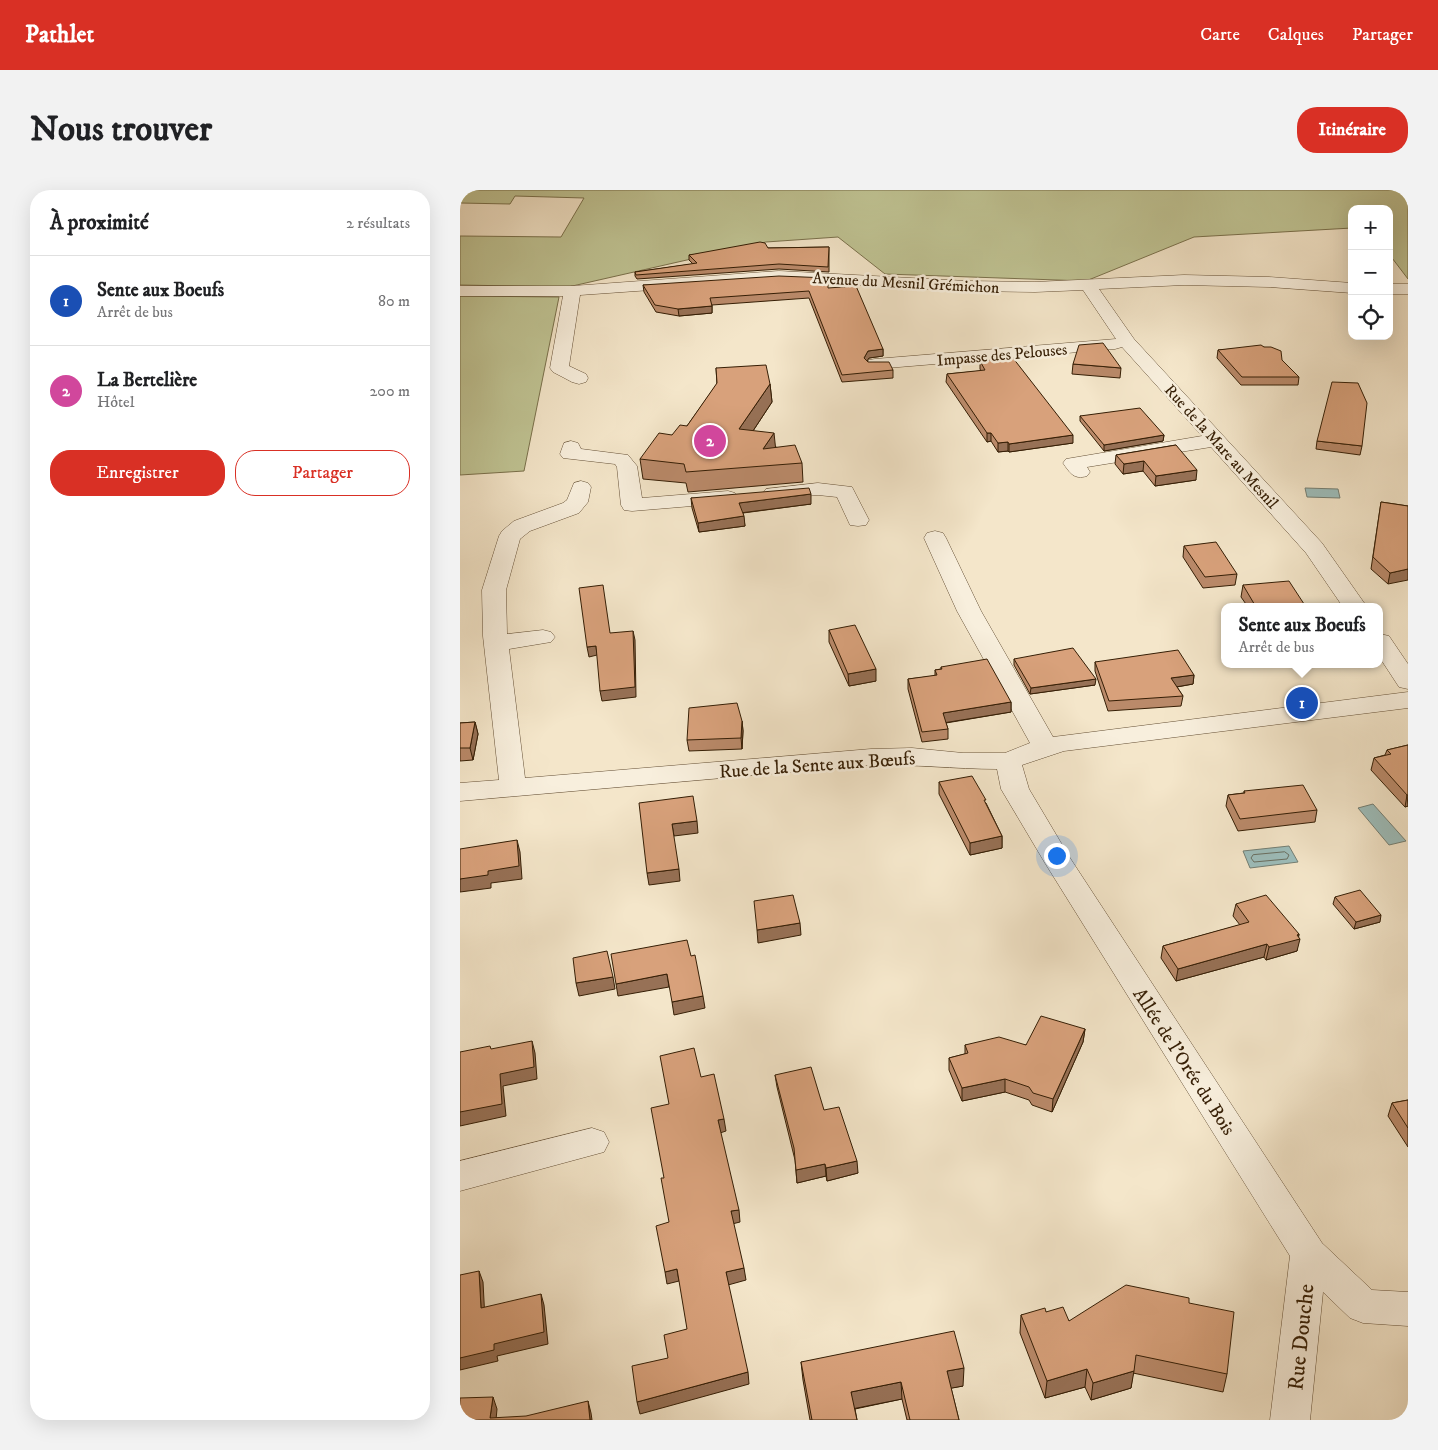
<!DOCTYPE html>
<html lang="fr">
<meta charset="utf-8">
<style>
:root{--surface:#fff;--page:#f2f2f2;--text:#202124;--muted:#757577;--line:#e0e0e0;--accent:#d93025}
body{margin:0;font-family:"IM FELL DW Pica",serif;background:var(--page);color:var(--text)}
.controls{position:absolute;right:15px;top:15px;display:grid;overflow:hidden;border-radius:10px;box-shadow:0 5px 20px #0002}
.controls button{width:45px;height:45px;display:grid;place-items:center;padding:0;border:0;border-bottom:1px solid var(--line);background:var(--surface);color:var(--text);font:25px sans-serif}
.you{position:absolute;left:596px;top:665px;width:18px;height:18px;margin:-12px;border:4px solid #fff;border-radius:50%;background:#1a73e8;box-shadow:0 0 0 8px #1a73e833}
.badge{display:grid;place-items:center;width:32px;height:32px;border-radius:50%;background:var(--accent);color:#fff;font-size:16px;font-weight:700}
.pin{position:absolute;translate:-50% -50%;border:2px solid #fff;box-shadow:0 1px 5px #0006}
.popup{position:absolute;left:761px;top:413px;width:162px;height:65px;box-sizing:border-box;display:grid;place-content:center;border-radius:10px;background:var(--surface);filter:drop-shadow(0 1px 4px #0005);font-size:16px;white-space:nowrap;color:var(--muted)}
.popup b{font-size:19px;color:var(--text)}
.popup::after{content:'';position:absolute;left:50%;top:100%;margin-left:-10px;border:10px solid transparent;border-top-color:var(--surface)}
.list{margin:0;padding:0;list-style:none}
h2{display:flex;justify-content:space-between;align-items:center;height:65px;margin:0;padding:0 20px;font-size:21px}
h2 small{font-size:16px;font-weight:400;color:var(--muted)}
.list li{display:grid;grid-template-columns:32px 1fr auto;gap:15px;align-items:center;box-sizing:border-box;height:90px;padding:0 20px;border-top:1px solid var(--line)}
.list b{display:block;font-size:19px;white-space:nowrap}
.list p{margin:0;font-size:16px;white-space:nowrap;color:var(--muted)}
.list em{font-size:16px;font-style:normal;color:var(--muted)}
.actions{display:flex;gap:10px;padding:15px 20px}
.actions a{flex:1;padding:11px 0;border:1px solid var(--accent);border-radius:20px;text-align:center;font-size:18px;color:var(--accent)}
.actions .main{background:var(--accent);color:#fff}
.icon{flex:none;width:28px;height:28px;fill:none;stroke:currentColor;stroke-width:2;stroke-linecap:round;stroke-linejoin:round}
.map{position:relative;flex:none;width:948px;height:1230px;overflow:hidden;border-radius:20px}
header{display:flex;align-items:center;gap:30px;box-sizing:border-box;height:70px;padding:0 25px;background:var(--accent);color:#fff}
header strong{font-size:24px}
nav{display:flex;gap:28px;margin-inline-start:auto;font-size:18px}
.intro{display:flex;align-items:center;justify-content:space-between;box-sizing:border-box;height:120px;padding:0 30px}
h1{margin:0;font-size:35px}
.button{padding:12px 22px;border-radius:20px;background:var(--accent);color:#fff;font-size:18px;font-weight:700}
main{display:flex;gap:30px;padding:0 30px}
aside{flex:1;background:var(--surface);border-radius:20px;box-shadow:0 5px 20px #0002}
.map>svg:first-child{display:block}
</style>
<header>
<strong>Pathlet</strong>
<nav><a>Carte</a><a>Calques</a><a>Partager</a></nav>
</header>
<div class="intro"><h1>Nous trouver</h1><a class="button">Itinéraire</a></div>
<main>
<aside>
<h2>À proximité<small>2 résultats</small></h2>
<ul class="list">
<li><span class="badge" style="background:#1a4fb4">1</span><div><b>Sente aux Boeufs</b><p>Arrêt de bus</p></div><em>80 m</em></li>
<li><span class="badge" style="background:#d1479c">2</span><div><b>La Bertelière</b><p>Hôtel</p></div><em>200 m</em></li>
</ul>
<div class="actions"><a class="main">Enregistrer</a><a>Partager</a></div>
</aside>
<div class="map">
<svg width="948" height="1230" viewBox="0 0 948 1230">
<rect width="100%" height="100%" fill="#f4e6ca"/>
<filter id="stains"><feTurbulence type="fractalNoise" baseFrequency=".004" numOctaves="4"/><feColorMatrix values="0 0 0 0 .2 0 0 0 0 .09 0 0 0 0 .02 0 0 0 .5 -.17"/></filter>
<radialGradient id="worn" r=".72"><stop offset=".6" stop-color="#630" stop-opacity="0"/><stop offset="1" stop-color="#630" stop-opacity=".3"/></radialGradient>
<g fill="#c0c494" stroke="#7a714c">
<path d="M0,0h948v89l-19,-25v-45h-37v19l-158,9 -108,44 -201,-7 -47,-37 -72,5 -198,45 -108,-2v-49l101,1 23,-39 -69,-2 -5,8 -50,-1z"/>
<path d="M0,106l99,1 -35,174 -64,4z"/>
</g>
<g fill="#9dbebc" stroke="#737e73">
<path d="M845,298l33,1 2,9 -33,-1z"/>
<path d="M913,614l33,37 -17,4 -31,-37z"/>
<path d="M829,656l9,16 -48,6 -7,-17z"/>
</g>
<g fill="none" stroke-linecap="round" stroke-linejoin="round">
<path stroke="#696e60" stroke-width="1" d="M825,662l4,3 -2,4 -33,3 -3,-4 2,-3z"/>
<g stroke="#655036" stroke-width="1">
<g id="minor">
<path d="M319,81l188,10 68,1 149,-7 85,2 83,6v10l-83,-6 -85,-2 -85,4 35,50 188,204 45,64h-24l-37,-54 -95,-106 -124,20 3,5 -3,4c-13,4 -17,-3 -24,-13l3,-4 136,-23 -80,-89 -7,2 -240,20 -6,-1 -3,-4 3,-4 6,-1 241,-20 -33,-49 -48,2 -68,-1 -188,-10 -199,14 -11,71 17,8 2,4 -2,4 -7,2 -7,-2 -19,-10 -3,-4 13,-72h-103v-10h112z"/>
<rect x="929" y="94" width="19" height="10"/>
<path d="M111,251l7,2 3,6 47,6 9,11 5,32 86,-7 7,2 4,4 -4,4 -7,2 -96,8 -8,-1 -3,-5 -4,-38 -2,-3 -52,-6 -3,-4 4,-11z"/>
<path d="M121,291l7,2 3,4 -3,15 -9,11 -49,18 -10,8 -14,51 1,44 36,-4 8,2 4,5 -4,5 -42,7 16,129 346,-29 41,-1 51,5h42l25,-10 -73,-132 -33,-73 3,-5 8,-2 8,2 3,5 35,73 72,126 355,-45v16l-344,43 -42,14 7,24 41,69 252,385 50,47 36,2v34l-45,-3 -13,-5 -27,-26 -13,128h-40l20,-164 -245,-393 -44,-74 -4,-20c-42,0 -84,-5 -126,-4l-411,36v-18l39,-3 -16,-144 -1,-46 17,-54 3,-5 12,-10 49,-18 4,-3 7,-17z"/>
<path d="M358,293l34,4 17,33 -3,5 -8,1 -8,-1 -13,-28 -19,-2 -45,4 -7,-2 -3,-4 3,-4z"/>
<path d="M920,444l9,2 19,28v25l-9,-2 -19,-29z"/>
<path d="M132,938l12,4 5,10 -5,10 -144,39v-30z"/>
</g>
</g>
<use href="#minor" fill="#f8efdd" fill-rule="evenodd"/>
</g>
<g fill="#ba8a6a" stroke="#351e05">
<path d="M369,57v25l-50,-3 -142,10 -2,-3v-4l58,-8 -4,-4v-5l79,-7z"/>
<path d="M183,95l185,3 55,61v7l-14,2 -2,3 1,1 25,8v8l-51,4 -33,-84 -97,7v8l-33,3 -23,-4 -12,-20z"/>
<path d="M804,157l18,13 17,17 -1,8h-57l-24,-27 1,-8z"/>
<path d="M520,171l93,82 -64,9 -1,-1 -10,1 -7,-11 -4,1 -41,-60 1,-8 34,-3 -1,-2z"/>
<path d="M613,174l48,4 -1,10 -48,-4z"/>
<path d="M256,178l54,16 2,18 -19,29 23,16 26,16 1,19 -115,10 -2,-9 -43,-4 -3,-20 32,-24 15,-9 30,-42z"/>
<path d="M620,226l84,19 -1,6 -59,10 -24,-30z"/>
<path d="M857,251l45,5 -2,9 -44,-6z"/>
<path d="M716,255l20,35 -41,6 -12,-15 -20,3 -8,-10 1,-9z"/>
<path d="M231,308l120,6 -68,9 2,13 -46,6 -7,-24z"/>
<path d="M921,312l27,4 -20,78 -17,-15z"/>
<path d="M724,356l53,28 -2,11 -32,3 -20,-31z"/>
<path d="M783,395l63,22h-58l-7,-10z"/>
<path d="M369,440l47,51 -27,5 -20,-44z"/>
<path d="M554,469l81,26 -65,9 -16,-29z"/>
<path d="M635,472l99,13 -1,9 -16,3 6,9 -2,10 -73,5 -13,-40z"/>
<path d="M481,477l70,35v10l-65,11 2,6v10l-26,3 -14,-53v-10l27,-3v-6l6,-1z"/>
<path d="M282,531l1,10 -1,18 -53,2 -2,-11z"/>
<path d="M15,532l3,12 -5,26 -13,1v-38z"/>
<path d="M948,555v61l-3,1 -34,-37 3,-12 11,-3 2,-5z"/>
<path d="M479,592l47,21 16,33v12l-32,7 -31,-61z"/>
<path d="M784,601l73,19 -2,12 -77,9 -12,-25 2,-11 16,-2z"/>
<path d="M875,707l45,25 -26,7 -21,-25z"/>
<path d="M776,714l63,30 -2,17 -31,9 -2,-3 -88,24 -15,-23 2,-12 77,-21 -7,-9z"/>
<path d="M625,839l-2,13 -31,70 -20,-7 -3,-5 -24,-8 -43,9 -13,-31v-12l16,-4v-9h61z"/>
<path d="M315,885l49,35 34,63 -31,8 -1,-5 -29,7 -2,-23 -18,-73z"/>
<path d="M948,910v47l-20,-31 4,-13z"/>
<path d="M729,1113l38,71 -4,18 -90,-19 -2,15 -40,12 -6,-13 -40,11 -25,-65 1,-18 25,-3 23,9z"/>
<path d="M341,1172l162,24 -12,2 8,32h-52l-5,-21 -47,10 2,11h-47l-7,-40z"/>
</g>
<g fill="#977156" stroke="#351e05">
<path d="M252,116v7l-33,3 -1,-7z"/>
<path d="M423,159v7l-14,2 -5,7v-7l4,-7z"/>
<path d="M310,194l2,18 -31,47 -2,-20z"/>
<path d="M314,243l2,19 -13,-3z"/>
<path d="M527,243h4v8l-4,1z"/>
<path d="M613,245v8l-64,9v-8z"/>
<path d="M704,245l-1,6 -59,10v-6z"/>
<path d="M548,252v9l-10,1v-9z"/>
<path d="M684,271l-1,10 -20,3 1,-10z"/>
<path d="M737,280l-1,10 -41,6 1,-10z"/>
<path d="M351,304v10l-71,9 -1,-10z"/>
<path d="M284,326l1,10 -46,6 -1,-9z"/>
<path d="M948,379v11l-20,4 2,-11z"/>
<path d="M173,441l2,9 1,57 -34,4 -2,-10z"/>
<path d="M136,456l1,9 -8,2 -2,-10z"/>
<path d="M416,479v12l-27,5 -1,-12z"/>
<path d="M734,485l-1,9 -23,4 1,-10z"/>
<path d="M636,489l-1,6 -65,9 1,-6z"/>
<path d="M551,512v10l-68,11v-10z"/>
<path d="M282,531l1,10 -1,18 -1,-11z"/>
<path d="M15,532l3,12 -5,26 -3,-12z"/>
<path d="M947,605l1,11 -3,1z"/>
<path d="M237,631l1,12 -24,3 -2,-12z"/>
<path d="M542,646v12l-32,7v-12z"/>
<path d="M57,650l3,12 2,27 -31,4v5l-31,4v-13l28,-8z"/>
<path d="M219,679l1,12 -31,4 -2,-12z"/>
<path d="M921,725l-1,7 -26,7 2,-7z"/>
<path d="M340,733l1,12 -43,8 -1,-13z"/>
<path d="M839,744l-1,5h2l-3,12 -31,9 3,-13z"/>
<path d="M807,754l-3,13 -88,24 2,-12z"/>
<path d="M207,784l2,13 -51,9 -2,-12z"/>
<path d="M153,787l2,12 -36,7 -3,-13z"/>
<path d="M243,806l2,12 -31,7 -2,-13z"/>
<path d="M625,839l-2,13 -31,70 1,-13z"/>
<path d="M72,851l3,12 2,26 -34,7 3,30 -46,10v-14l40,-38z"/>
<path d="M545,889v13l-43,9v-13z"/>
<path d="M264,929l2,12 -6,2 -2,-13z"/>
<path d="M397,971l1,12 -31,8 -1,-13z"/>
<path d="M365,974l1,12 -29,7 -1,-13z"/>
<path d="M279,1020l1,12 -8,2 -1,-13z"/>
<path d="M284,1078l2,12 -18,5 -2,-13z"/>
<path d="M217,1079l2,12 -12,3 -2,-12z"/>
<path d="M19,1081l4,11 2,38 -4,-12z"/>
<path d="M81,1104l3,11 4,39 -51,12 1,5 -38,9v-12l34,-14z"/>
<path d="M504,1178l-1,18 -16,3v-18z"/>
<path d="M627,1179l-2,18 -40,11 2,-17z"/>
<path d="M674,1181l-3,17 -40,12 2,-17z"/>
<path d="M288,1182l1,12 -109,30 -3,-12z"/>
<path d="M441,1192l1,17 -50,10 -1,-17z"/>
<path d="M33,1207l4,12 -1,11 -6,-2z"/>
<path d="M128,1211l3,12 1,7h-2z"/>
</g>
<g fill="#d8a17b" stroke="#351e05">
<path d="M300,52l5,1 3,5 61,-1 -1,20 -49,-3 -143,11 -1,-3 62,-9 -8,-8z"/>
<path d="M319,86l49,2v10l28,-2 27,63 -15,2 -4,7 4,4h21l4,8 -51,5 -33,-84 -99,7 2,8 -34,3 -23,-4 -12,-20z"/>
<path d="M643,153l18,25 -48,-4 6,-19z"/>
<path d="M801,155l3,2h7l10,4 1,9 17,17h-57l-24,-27z"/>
<path d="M553,168l60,77 -64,9 -1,-2 -10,1 -7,-10h-4l-40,-59 38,-4 -5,-9z"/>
<path d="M306,175l4,19 -31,45 35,4 -11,16 32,-4 7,18 -116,9 -2,-8 -44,-5 19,-26 13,2 8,-10 7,1 30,-43 -1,-15z"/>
<path d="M872,192l26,1 9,20 -5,43 -45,-5z"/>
<path d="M680,218l24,27 -60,10 -24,-29z"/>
<path d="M716,255l21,25 -41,6 -12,-15 -20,3 -8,-9z"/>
<path d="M349,298l2,6 -72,9 5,13 -46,7 -7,-25z"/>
<path d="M921,312l27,4v63l-18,4 -17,-16z"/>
<path d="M756,352l21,32 -32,3 -21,-31z"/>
<path d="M829,391l17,26h-50l-13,-22z"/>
<path d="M143,395l7,48 23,-2 2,56 -35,4 -4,-45 -9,1 -8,-59z"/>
<path d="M395,435l21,44 -28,5 -19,-44z"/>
<path d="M613,458l23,31 -65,9 -17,-29z"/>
<path d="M718,460l16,25 -23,3 12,18 -74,5 -14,-39z"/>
<path d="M527,469l24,43 -68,11 5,16 -26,3 -14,-53 29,-4 -2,-5 7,-1 -1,-2z"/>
<path d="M277,513l5,18 -1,17 -54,2 2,-32z"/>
<path d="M15,532l-5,26h-10v-25z"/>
<path d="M948,555v50h-1l-33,-37 17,-4 -4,-4z"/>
<path d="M512,586l14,24h-2l18,36 -32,7 -31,-61z"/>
<path d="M843,595l14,25 -77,9 -12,-24 17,-2 -1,-2z"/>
<path d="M233,606l4,25 -25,3 7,45 -32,4 -8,-70z"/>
<path d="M57,650l2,26 -31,5v4l-28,4v-30z"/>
<path d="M900,700l21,25 -25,7 -21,-25z"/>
<path d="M333,705l7,28 -43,7 -3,-29z"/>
<path d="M806,705l33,39 -2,1 3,4 -31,8 -2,-3 -89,25 -15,-23 86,-24 -13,-18z"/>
<path d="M227,750l4,16 4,-1 8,41 -31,6 -5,-28 -51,10 -5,-30z"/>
<path d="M147,761l6,26 -37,6 -3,-25z"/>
<path d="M581,826l44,13 -32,70 -20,-6 -4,-6 -24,-8 -43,9 -13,-30 19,-5 -3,-8 34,-8 27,8z"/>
<path d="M72,851l2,26 -34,7 2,30 -42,8v-60l30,-6 1,3z"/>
<path d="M234,858l7,29 13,-3 10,45 -6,1 21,90 -8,1 13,57 -18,4 22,100 -111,30 -5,-36 36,-8 -4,-23 23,-6 -10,-60 -12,3 -9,-46 13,-4 -8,-44h3l-13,-70 18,-4 -9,-48z"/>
<path d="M351,877l13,43 15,-3 18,54 -31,7 -1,-4 -29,6 -2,-22 -19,-73z"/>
<path d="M948,910v28l-16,-25z"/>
<path d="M19,1081l2,37 60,-14 3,38 -50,12v6l-34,8v-83z"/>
<path d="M666,1095l63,13v5l45,9 -7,62 -91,-19 -2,16 -41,12 -6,-14 -40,12 -26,-66 24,-7 1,4 17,-5 6,14z"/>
<path d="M494,1141l10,37 -17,3 12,49h-49l-9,-38 -50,10 6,28h-45l-11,-58z"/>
<path d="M33,1207l-3,21 36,-2 62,-15 2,19h-130v-22z"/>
</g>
<g text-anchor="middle" stroke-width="5" stroke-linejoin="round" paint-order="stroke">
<g font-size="16" fill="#351e05" stroke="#f8efdd">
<text transform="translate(446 92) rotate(3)" y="6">Avenue du Mesnil Grémichon</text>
<text transform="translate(542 164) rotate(-5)" y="6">Impasse des Pelouses</text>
<text transform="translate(762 256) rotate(48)" y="6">Rue de la Mare au Mesnil</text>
</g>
<g font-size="19" fill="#351e05" stroke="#f8efdd">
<text transform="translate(357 574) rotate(-4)" y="7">Rue de la Sente aux Bœufs</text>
<text transform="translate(725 871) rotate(57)" y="7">Allée de l'Orée du Bois</text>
</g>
<g font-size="22" fill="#351e05" stroke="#f8efdd">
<text transform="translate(840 1147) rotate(-84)" y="8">Rue Douche</text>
</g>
</g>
<rect width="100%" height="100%" filter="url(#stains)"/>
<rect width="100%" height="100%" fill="url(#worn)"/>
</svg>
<div class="controls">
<button>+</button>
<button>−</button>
<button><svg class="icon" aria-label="locate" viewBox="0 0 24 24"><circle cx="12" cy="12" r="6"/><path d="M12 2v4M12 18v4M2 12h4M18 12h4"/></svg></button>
</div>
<div class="you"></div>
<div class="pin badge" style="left:842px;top:513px;background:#1a4fb4">1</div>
<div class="popup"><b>Sente aux Boeufs</b>Arrêt de bus</div>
<div class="pin badge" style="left:250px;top:251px;background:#d1479c">2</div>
</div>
</main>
